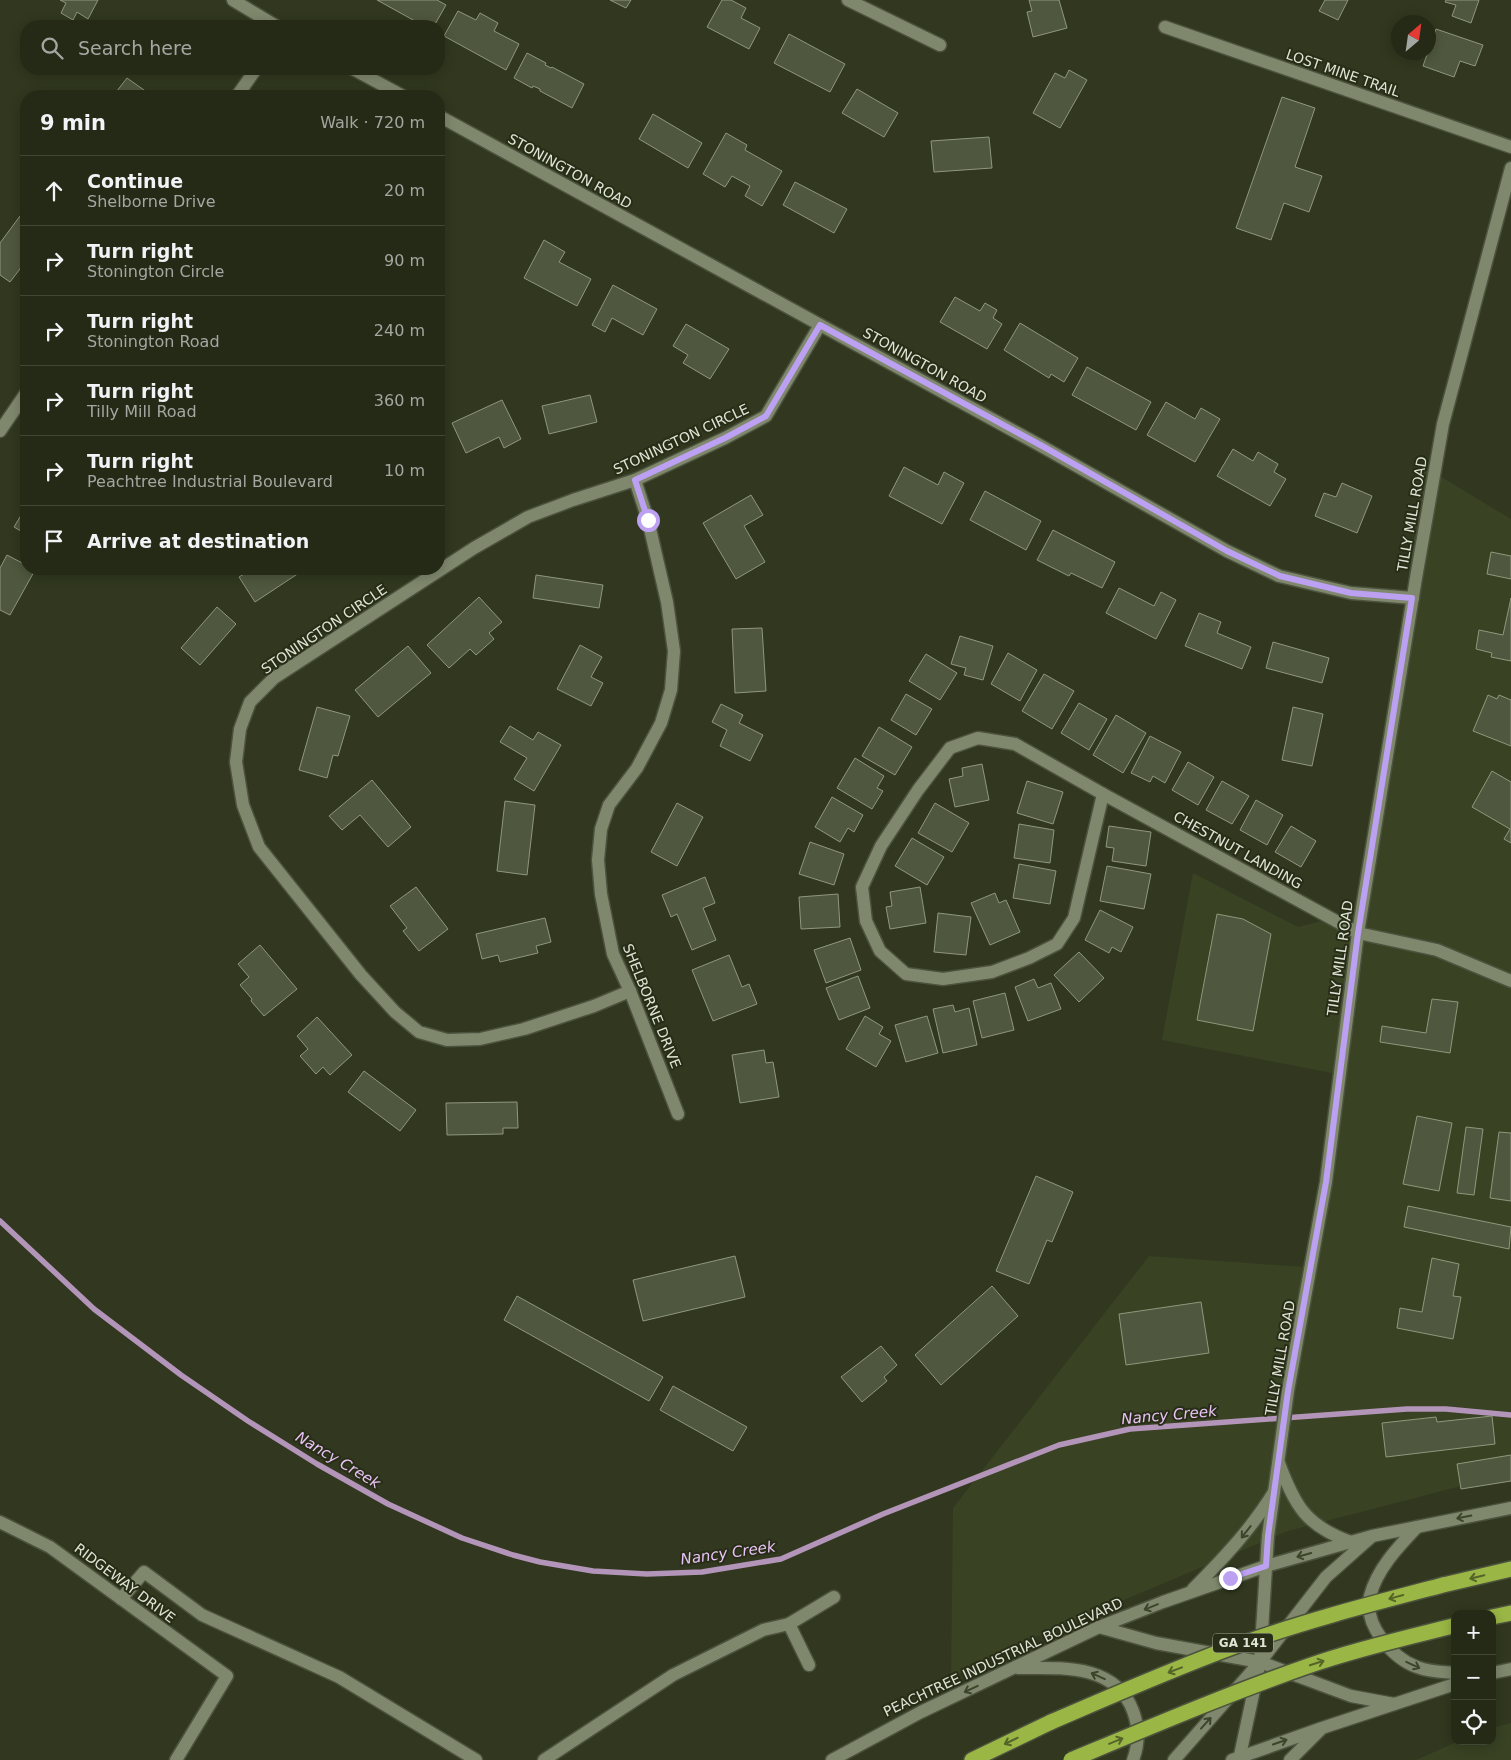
<!DOCTYPE html>
<meta charset="utf-8">
<style>
:root{--surface:#252a17;--page:#313624;--text:#f1f3f6;--muted:#a3a7a1;--line:#424636}
body{margin:0;font-family:"DejaVu Sans",sans-serif;background:var(--page);color:var(--text)}
.controls{position:absolute;right:15px;bottom:15px;display:grid;overflow:hidden;border-radius:10px;box-shadow:0 2px 12px #0003}
.controls button{width:45px;height:45px;display:grid;place-items:center;padding:0;border:0;border-bottom:1px solid var(--line);background:var(--surface);color:var(--text);font:25px sans-serif}
.compass{position:absolute;left:1391px;top:15px;width:45px;height:45px;border-radius:50%;background:var(--surface);box-shadow:0 2px 12px #0003;rotate:29deg}
.stop{position:absolute;width:15px;height:15px;margin:-11px;border:4px solid #bca0f2;border-radius:50%;background:#fff}
.stop.end{background:#bca0f2;border-color:#fff;box-shadow:0 1px 5px #0008}
.list{margin:0;padding:0;list-style:none}
h2{display:flex;justify-content:space-between;align-items:center;height:65px;margin:0;padding:0 20px;font-size:21px}
h2 small{font-size:16px;font-weight:400;color:var(--muted)}
.list li{display:grid;grid-template-columns:32px 1fr auto;gap:15px;align-items:center;box-sizing:border-box;height:70px;padding:0 20px;border-top:1px solid var(--line)}
.list b{display:block;font-size:19px;white-space:nowrap}
.list p{margin:0;font-size:16px;white-space:nowrap;color:var(--muted)}
.list em{font-size:16px;font-style:normal;color:var(--muted)}
.icon{flex:none;width:28px;height:28px;fill:none;stroke:currentColor;stroke-width:2;stroke-linecap:round;stroke-linejoin:round}
.map{position:relative;flex:none;width:1511px;height:1760px;overflow:hidden}
.search{position:absolute;background:var(--surface);box-shadow:0 2px 12px #0003;left:20px;top:20px;width:425px;height:55px;display:flex;align-items:center;gap:12px;box-sizing:border-box;padding:0 18px;border-radius:20px;color:var(--muted);font-size:19px}
.panel{position:absolute;background:var(--surface);box-shadow:0 2px 12px #0003;left:20px;top:90px;width:425px;height:485px;border-radius:20px}
.map>svg:first-child{display:block}
</style>
<div class="map">
<svg width="1511" height="1760" viewBox="0 0 1511 1760">
<rect width="100%" height="100%" fill="#31381f"/>
<g fill="#394223">
<path d="M1423,466l88,53v954l-223,58 -288,121 -49,26 2,-170 196,-252 169,12 24,-193 -180,-35 31,-167 105,54 28,-7 37,13z"/>
<path d="M1511,1723v37h-95l43,-19h33v-13z"/>
</g>
<g fill="none" stroke-linecap="round" stroke-linejoin="round">
<path stroke="#b495ba" stroke-width="5.5" d="M0,1221l94,88 87,66 67,46 69,43 71,40 74,34 51,17 27,7 53,9 54,3 55,-2 79,-13 102,-45 176,-69 71,-16 277,-20h39l65,6"/>
</g>
<g fill="#4f573e" stroke="#8f987c">
<path d="M60,0h38l-10,19 -11,-7 -4,8 -12,-7 5,-10z"/>
<path d="M377,0h60l9,5 -12,21h-10z"/>
<path d="M610,0h21l-5,8z"/>
<path d="M722,0h9l15,8 -5,10 19,10 -11,21 -42,-22z"/>
<path d="M1029,0h30l8,28 -34,9 -6,-25 5,-1z"/>
<path d="M1325,0h23l-10,20 -19,-9z"/>
<path d="M1446,0h33l-8,23 -19,-7 4,-11 -11,-3z"/>
<path d="M458,11l18,9 4,-7 18,10 -4,8 25,13 -13,26 -62,-34z"/>
<path d="M1436,29l47,16 -8,21 -15,-5 -6,16 -31,-11z"/>
<path d="M789,34l56,30 -15,28 -56,-29z"/>
<path d="M527,53l19,10 -1,2 6,3 1,-1 32,17 -12,24 -32,-17v-2l-7,-3 -1,2 -18,-10z"/>
<path d="M1069,70l18,10 -27,48 -27,-15 22,-40 10,5z"/>
<path d="M127,78l24,17 -1,1h-37z"/>
<path d="M857,89l41,24 -14,24 -42,-24z"/>
<path d="M1282,97l33,11 -20,59 27,9 -13,36 -25,-9 -13,37 -35,-12z"/>
<path d="M653,114l49,29 -14,25 -49,-29z"/>
<path d="M726,133l21,12 -2,5 37,21 -20,35 -17,-10 5,-10 -18,-10 -7,11 -22,-13z"/>
<path d="M989,137l3,31 -58,4 -3,-31z"/>
<path d="M795,182l52,27 -13,24 -51,-28z"/>
<path d="M26,208v53l-16,21 -10,-7v-32z"/>
<path d="M544,240l21,12 -6,10 32,17 -14,27 -53,-28z"/>
<path d="M613,285l44,24 -14,26 -31,-17 -7,14 -13,-7z"/>
<path d="M955,297l25,14 5,-8 12,7 -4,8 9,6 -15,25 -47,-27z"/>
<path d="M1020,323l58,35 -14,24 -13,-8 -2,4 -45,-28z"/>
<path d="M686,324l43,25 -19,30 -27,-16 5,-8 -15,-9z"/>
<path d="M1087,367l64,35 -15,28 -64,-35z"/>
<path d="M590,395l7,27 -48,12 -7,-28z"/>
<path d="M502,400l19,39 -17,9 -5,-11 -33,16 -14,-30z"/>
<path d="M1166,402l29,17 6,-11 19,11 -25,43 -48,-27z"/>
<path d="M1233,449l20,12 5,-9 20,12 -4,8 12,7 -16,27 -53,-30z"/>
<path d="M904,467l34,18 6,-13 20,11 -22,41 -53,-28z"/>
<path d="M1342,483l30,13 -15,37 -42,-17 9,-23 12,4z"/>
<path d="M985,491l56,30 -15,29 -56,-30z"/>
<path d="M751,495l12,20 -19,11 21,36 -29,17 -33,-56z"/>
<path d="M26,507v27l-12,-7z"/>
<path d="M1053,530l62,32 -13,26 -31,-15 -2,3 -32,-16z"/>
<path d="M1491,552l20,4v23l-24,-5z"/>
<path d="M7,555l19,10v4l9,1 -25,45 -10,-5v-42z"/>
<path d="M252,569h49l1,2 -47,31 -16,-25z"/>
<path d="M536,575l67,10 -4,23 -66,-10z"/>
<path d="M1119,588l35,18 7,-14 15,8 -20,39 -50,-26z"/>
<path d="M479,597l23,25 -13,11 5,6 -18,16 -6,-6 -21,19 -22,-23z"/>
<path d="M1511,598v63l-20,-4 1,-4 -16,-4 3,-19 24,5z"/>
<path d="M217,607l19,17 -36,41 -19,-17z"/>
<path d="M1199,613l22,9 -4,11 34,14 -9,22 -57,-23z"/>
<path d="M762,628l4,63 -31,2 -3,-64z"/>
<path d="M960,636l33,10 -10,34 -19,-5 2,-7 -15,-4z"/>
<path d="M1273,642l56,16 -7,25 -56,-15z"/>
<path d="M580,645l22,12 -11,20 12,6 -12,23 -34,-17z"/>
<path d="M408,646l23,27 -53,44 -23,-27z"/>
<path d="M1008,653l29,17 -17,31 -29,-17z"/>
<path d="M926,654l31,19 -17,27 -31,-19z"/>
<path d="M1044,674l30,17 -22,38 -30,-18z"/>
<path d="M906,694l26,15 -16,26 -25,-15z"/>
<path d="M1488,695l9,4 2,-4 12,5v46l-38,-15z"/>
<path d="M1079,703l28,16 -18,31 -28,-17z"/>
<path d="M721,704l22,11 -4,8 24,12 -13,26 -30,-15 7,-16 -15,-8z"/>
<path d="M317,707l33,9 -12,40 -5,-1 -6,23 -28,-8z"/>
<path d="M1293,707l30,7 -11,52 -30,-6z"/>
<path d="M1116,715l30,18 -23,40 -30,-18z"/>
<path d="M510,726l23,14 5,-8 23,13 -27,46 -20,-12 13,-21 -27,-16z"/>
<path d="M879,727l33,20 -17,28 -33,-19z"/>
<path d="M1150,736l31,16 -16,31 -12,-7 -3,6 -19,-9z"/>
<path d="M855,758l29,18 -7,12 6,3 -11,18 -35,-21z"/>
<path d="M1188,762l26,15 -16,28 -26,-15z"/>
<path d="M982,764l7,36 -34,7 -6,-28 14,-3 -1,-8z"/>
<path d="M1492,771l19,11v61l-7,-4 6,-10 -38,-22z"/>
<path d="M372,780l39,47 -23,20 -28,-32 -18,15 -13,-14z"/>
<path d="M1027,781l36,11 -10,32 -36,-11z"/>
<path d="M1222,781l27,15 -17,28 -26,-14z"/>
<path d="M832,797l31,18 -9,17 -6,-4 -8,14 -25,-15z"/>
<path d="M1256,800l27,15 -16,30 -27,-15z"/>
<path d="M505,801l30,4 -8,70 -30,-4z"/>
<path d="M677,803l26,14 -26,49 -26,-14z"/>
<path d="M935,803l34,20 -17,29 -34,-19z"/>
<path d="M1019,824l35,6 -4,33 -36,-5z"/>
<path d="M1109,826l42,6 -5,34 -34,-5 2,-13 -8,-1z"/>
<path d="M1291,826l25,15 -15,26 -26,-15z"/>
<path d="M912,838l32,19 -17,28 -32,-19z"/>
<path d="M810,842l34,12 -10,31 -35,-11z"/>
<path d="M1019,864l37,7 -6,33 -37,-6z"/>
<path d="M1107,866l44,8 -7,35 -44,-8z"/>
<path d="M705,877l10,26 -12,5 13,32 -24,10 -15,-36 -6,3 -9,-22z"/>
<path d="M416,887l32,42 -29,22 -16,-20 4,-3 -17,-22z"/>
<path d="M920,887l6,36 -36,6 -4,-22 6,-1 -2,-14z"/>
<path d="M995,893l4,10 7,-3 14,32 -30,13 -19,-42z"/>
<path d="M838,894l2,33 -39,2 -2,-32z"/>
<path d="M1100,910l33,17 -12,25 -9,-5 -3,6 -24,-13z"/>
<path d="M938,913l33,4 -5,38 -32,-3z"/>
<path d="M1217,914l26,5 28,15 -18,97 -56,-11z"/>
<path d="M545,918l6,24 -15,4 2,7 -38,9 -2,-7 -16,4 -6,-25z"/>
<path d="M850,938l11,32 -35,13 -12,-33z"/>
<path d="M260,945l37,44 -33,27 -13,-15 1,-2 -12,-14 9,-8 -11,-13z"/>
<path d="M1079,952l25,26 -25,24 -25,-27z"/>
<path d="M729,955l13,32 7,-3 8,20 -44,17 -21,-51z"/>
<path d="M858,976l12,32 -31,12 -13,-32z"/>
<path d="M1034,979l4,9 13,-5 10,26 -33,12 -13,-34z"/>
<path d="M1005,993l9,37 -32,8 -9,-37z"/>
<path d="M1432,999l26,3 -8,51 -70,-11 2,-16 44,7z"/>
<path d="M953,1005l2,7 14,-4 8,37 -34,8 -10,-44z"/>
<path d="M865,1016l18,11 -4,7 12,7 -15,26 -30,-18z"/>
<path d="M927,1016l11,37 -32,9 -11,-37z"/>
<path d="M317,1017l35,38 -22,20 -7,-8 -7,7 -16,-18 8,-7 -11,-13z"/>
<path d="M764,1050l2,13 7,-1 6,35 -39,6 -8,-48z"/>
<path d="M364,1071l52,39 -16,21 -52,-39z"/>
<path d="M517,1102l1,26h-15v6l-56,1 -1,-32z"/>
<path d="M1417,1116l35,7 -13,68 -36,-7z"/>
<path d="M1466,1127l17,2 -9,66 -17,-2z"/>
<path d="M1499,1132l12,1v68l-21,-3z"/>
<path d="M1036,1176l37,16 -21,50 -5,-2 -18,44 -33,-13z"/>
<path d="M1408,1206l103,21 -2,22 -105,-22z"/>
<path d="M735,1256l10,41 -102,24 -10,-41z"/>
<path d="M1432,1258l27,6 -6,32 8,1 -8,42 -56,-11 3,-20 22,4z"/>
<path d="M992,1286l26,30 -77,69 -26,-30z"/>
<path d="M517,1296l146,81 -14,24 -145,-81z"/>
<path d="M1201,1302l8,51 -83,12 -7,-51z"/>
<path d="M881,1346l16,19 -13,12 3,4 -25,21 -21,-25z"/>
<path d="M673,1386l74,41 -14,24 -73,-41z"/>
<path d="M1492,1416l3,28 -109,13 -4,-34 54,-6 1,5z"/>
<path d="M1511,1455v26l-50,8 -4,-25z"/>
</g>
<g fill="none" stroke-linecap="round" stroke-linejoin="round">
<g stroke="#4c523d" stroke-width="15">
<g id="minor">
<path d="M233,0l43,26"/>
<path d="M848,0l92,45"/>
<path d="M1165,27l346,120"/>
<path d="M353,69l50,27"/>
<path d="M237,96l19,-27"/>
<path d="M439,116l604,331 184,104 52,25 72,17 62,5"/>
<path d="M0,431l26,-38"/>
<path d="M635,480l13,40 19,82 7,49 -3,39 -10,33 -24,45 -28,37 -8,24 -3,31 3,34 12,60 17,37 48,123"/>
<path d="M978,738l37,6 88,50 -29,124 -17,26 -28,14 -37,14 -49,7 -37,-5 -26,-23 -14,-30 -4,-34 19,-41 37,-56 32,-42z"/>
<path d="M1103,794l255,139 79,17 74,31"/>
<path d="M630,991l-36,15 -70,23 -44,10 -33,1 -28,-8 -24,-20 -34,-37 -102,-128 -16,-42 -7,-43 4,-33 10,-27 24,-24 200,-130 54,-31 45,-17 62,-20 90,-42 41,-22 54,-91"/>
<path d="M0,1522l50,25 177,129 -51,84"/>
<path d="M121,1599l23,-27 58,43 137,62 137,83"/>
<path d="M789,1624l20,41"/>
<path d="M544,1760l129,-85 90,-45 26,-6 45,-27"/>
</g>
</g>
<g stroke="#4c523d" stroke-width="15">
<path id="tertiary" d="M1239,1760l21,-98 8,-126 20,-145 38,-209 32,-249 58,-355 27,-154 68,-256"/>
</g>
<g stroke="#4c523d" stroke-width="15">
<g id="secondary">
<path d="M1279,1463c16,43 27,63 72,79"/>
<path d="M1417,1527c-19,20 -40,42 -47,69 -7,28 22,62 47,71 12,5 25,5 38,6"/>
<path d="M1193,1589c30,-30 59,-61 81,-97"/>
<path d="M1099,1627l57,16 104,19 91,34 43,8"/>
<path d="M1018,1668c42,0 97,-5 115,43 6,16 6,33 0,49"/>
<path d="M1492,1673l19,-4"/>
<path d="M832,1760l89,-48 178,-85 64,-25 103,-36 106,-30 139,-28"/>
<path d="M1174,1760l86,-98 66,-85 44,-39"/>
<path d="M1232,1760l90,-32 133,-44"/>
<path d="M1290,1760l30,-30"/>
</g>
</g>
<g stroke="#4c523d" stroke-width="18">
<g id="motorway">
<path d="M1443,1585l68,-16"/>
<path d="M1492,1617l19,-4"/>
<path d="M972,1760l79,-38"/>
</g>
</g>
<use href="#minor" stroke="#7f886d" stroke-width="12"/>
<use href="#tertiary" stroke="#7f886d" stroke-width="12"/>
<use href="#secondary" stroke="#7f886d" stroke-width="12"/>
<use href="#motorway" stroke="#9ab645" stroke-width="15"/>
<g stroke="#4c523d" stroke-width="18" stroke-linecap="butt">
<g id="motorway-bridge">
<path d="M1051,1722c63,-27 126,-55 190,-78 67,-24 134,-41 202,-59"/>
<path d="M1071,1760c79,-33 159,-67 240,-95 46,-16 94,-27 142,-39"/>
</g>
</g>
<use href="#motorway-bridge" stroke="#9ab645" stroke-width="15"/>
</g>
<defs><path id="oneway-shaft" d="M-6 0H5M1.5-3L5.5 0L1.5 3" fill="none" stroke-width="1.6" stroke-linecap="round" stroke-linejoin="round" transform="scale(1.25)"/></defs>
<g stroke="#3d442c">
<use href="#oneway-shaft" transform="translate(1464 1517) rotate(169)"/>
<use href="#oneway-shaft" transform="translate(1246 1532) rotate(128)"/>
<use href="#oneway-shaft" transform="translate(1304 1555) rotate(164)"/>
<use href="#oneway-shaft" transform="translate(1151 1607) rotate(158)"/>
<use href="#oneway-shaft" transform="translate(1413 1665) rotate(25)"/>
<use href="#oneway-shaft" transform="translate(1098 1676) rotate(-156)"/>
<use href="#oneway-shaft" transform="translate(971 1689) rotate(155)"/>
<use href="#oneway-shaft" transform="translate(1206 1723) rotate(-48)"/>
<use href="#oneway-shaft" transform="translate(1280 1742) rotate(-19)"/>
</g>
<g stroke="#556429">
<use href="#oneway-shaft" transform="translate(1477 1577) rotate(167)"/>
<use href="#oneway-shaft" transform="translate(1396 1597) rotate(165)"/>
<use href="#oneway-shaft" transform="translate(1317 1663) rotate(-18)"/>
<use href="#oneway-shaft" transform="translate(1175 1670) rotate(159)"/>
<use href="#oneway-shaft" transform="translate(1011 1741) rotate(154)"/>
<use href="#oneway-shaft" transform="translate(1116 1741) rotate(-22)"/>
</g>
<g fill="none" stroke-linecap="round" stroke-linejoin="round">
<path stroke="#bca0f2" stroke-width="6" d="M648,520l-13,-40 90,-42 41,-22 54,-91 224,122 183,104 53,25 71,17 61,5 -54,335 -32,249 -38,209 -20,145 -2,30 -36,12"/>
</g>
<g text-anchor="middle" stroke-width="4" stroke-linejoin="round" paint-order="stroke">
<rect fill="#272d16" stroke="#a8ad9c" stroke-width="1" x="1213" y="1633.5" width="60" height="19" rx="4"/>
<g font-size="12" font-weight="bold" fill="#dfe4d5">
<text x="1243" y="1647">GA 141</text>
</g>
<g font-size="14" fill="#dfe4d5" stroke="#272d16">
<text transform="translate(1343 73) rotate(19)" y="5">LOST MINE TRAIL</text>
<text transform="translate(570 171) rotate(29)" y="5">STONINGTON ROAD</text>
<text transform="translate(925 365) rotate(29)" y="5">STONINGTON ROAD</text>
<text transform="translate(681 439) rotate(-25)" y="5">STONINGTON CIRCLE</text>
<text transform="translate(1412 514) rotate(-80)" y="5">TILLY MILL ROAD</text>
<text transform="translate(324 629) rotate(-34)" y="5">STONINGTON CIRCLE</text>
<text transform="translate(1238 850) rotate(29)" y="5">CHESTNUT LANDING</text>
<text transform="translate(1340 958) rotate(-82)" y="5">TILLY MILL ROAD</text>
<text transform="translate(652 1006) rotate(68)" y="5">SHELBORNE DRIVE</text>
<text transform="translate(1280 1358) rotate(-80)" y="5">TILLY MILL ROAD</text>
<text transform="translate(125 1583) rotate(37)" y="5">RIDGEWAY DRIVE</text>
<text transform="translate(1003 1657) rotate(-25)" y="5">PEACHTREE INDUSTRIAL BOULEVARD</text>
</g>
<g font-size="15" font-style="italic" fill="#e9c3f5" stroke="#272d16">
<text transform="translate(1169 1415) rotate(-5)" y="5">Nancy Creek</text>
<text transform="translate(338 1460) rotate(31)" y="5">Nancy Creek</text>
<text transform="translate(728 1553) rotate(-8)" y="5">Nancy Creek</text>
</g>
</g>
</svg>
<div class="controls">
<button>+</button>
<button>−</button>
<button><svg class="icon" aria-label="locate" viewBox="0 0 24 24"><circle cx="12" cy="12" r="6"/><path d="M12 2v4M12 18v4M2 12h4M18 12h4"/></svg></button>
</div>
<svg class="compass" viewBox="-18 -18 36 36"><path d="M0-13l5 13h-10z" fill="#e53935"/><path d="M0 13l5-13h-10z" fill="#a3a7a1"/></svg>
<div class="stop" style="left:648px;top:520px"></div>
<div class="stop end" style="left:1230px;top:1578px"></div>
<div class="search"><svg class="icon" aria-label="search" viewBox="0 0 24 24"><circle cx="10" cy="10" r="6"/><path d="M15 15l6 6"/></svg>Search here</div>
<section class="panel">
<h2>9 min<small>Walk · 720 m</small></h2>
<ul class="list">
<li><svg class="icon" aria-label="ahead" viewBox="0 0 24 24"><path d="M12 20V5M6 11l6-6 6 6"/></svg><div><b>Continue</b><p>Shelborne Drive</p></div><em>20 m</em></li>
<li><svg class="icon" aria-label="right" viewBox="0 0 24 24"><path d="M7 20v-9h11M14 6l5 5-5 5"/></svg><div><b>Turn right</b><p>Stonington Circle</p></div><em>90 m</em></li>
<li><svg class="icon" aria-label="right" viewBox="0 0 24 24"><path d="M7 20v-9h11M14 6l5 5-5 5"/></svg><div><b>Turn right</b><p>Stonington Road</p></div><em>240 m</em></li>
<li><svg class="icon" aria-label="right" viewBox="0 0 24 24"><path d="M7 20v-9h11M14 6l5 5-5 5"/></svg><div><b>Turn right</b><p>Tilly Mill Road</p></div><em>360 m</em></li>
<li><svg class="icon" aria-label="right" viewBox="0 0 24 24"><path d="M7 20v-9h11M14 6l5 5-5 5"/></svg><div><b>Turn right</b><p>Peachtree Industrial Boulevard</p></div><em>10 m</em></li>
<li><svg class="icon" aria-label="arrive" viewBox="0 0 24 24"><path d="M6 21V4h12l-3 4 3 4H6"/></svg><div><b>Arrive at destination</b></div></li>
</ul>
</section>
</div>
